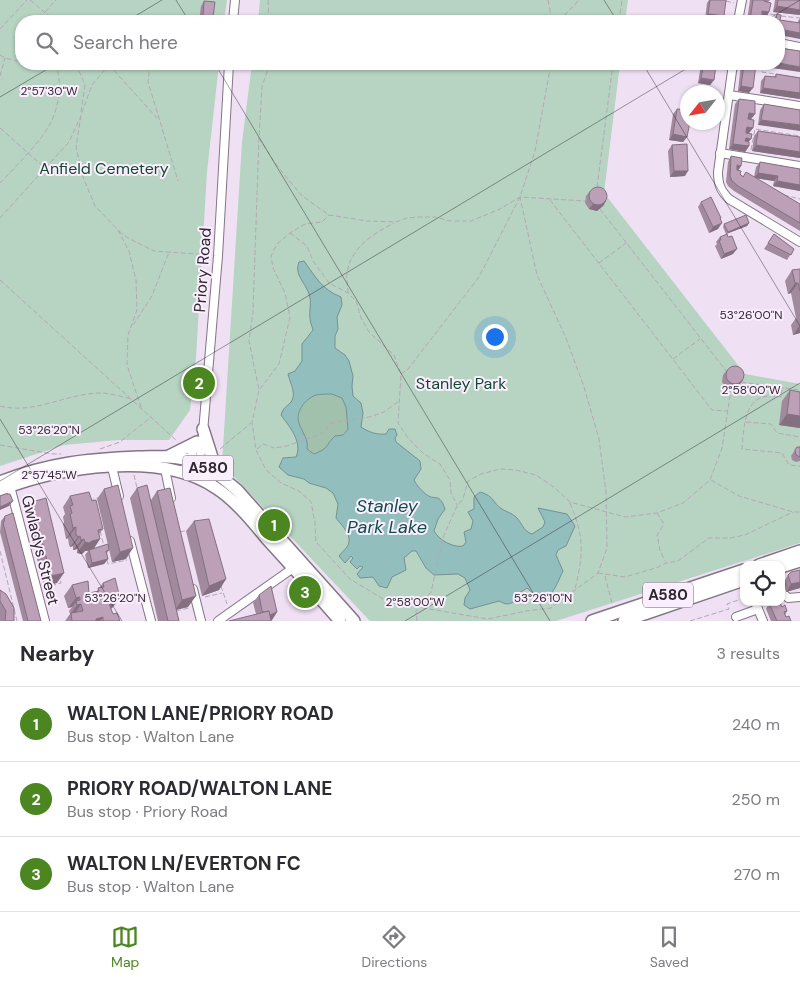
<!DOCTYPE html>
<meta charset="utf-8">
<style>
:root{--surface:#fff;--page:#f7f7f7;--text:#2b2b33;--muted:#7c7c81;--line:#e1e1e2;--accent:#4c8621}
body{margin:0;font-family:"DM Sans",sans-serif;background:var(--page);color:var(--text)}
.controls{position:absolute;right:15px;bottom:15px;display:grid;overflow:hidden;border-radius:10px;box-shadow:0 1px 4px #0004}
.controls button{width:45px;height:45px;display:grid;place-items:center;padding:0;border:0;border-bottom:1px solid var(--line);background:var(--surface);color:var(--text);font:25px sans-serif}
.compass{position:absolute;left:680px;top:85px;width:45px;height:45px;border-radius:50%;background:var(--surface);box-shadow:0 1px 4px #0004;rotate:239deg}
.you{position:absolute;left:494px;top:336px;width:18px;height:18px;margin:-12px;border:4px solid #fff;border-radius:50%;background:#1a73e8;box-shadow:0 0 0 8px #1a73e833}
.badge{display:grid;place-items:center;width:32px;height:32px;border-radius:50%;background:var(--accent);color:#fff;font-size:16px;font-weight:700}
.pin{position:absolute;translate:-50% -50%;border:2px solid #fff;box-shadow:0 1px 5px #0006}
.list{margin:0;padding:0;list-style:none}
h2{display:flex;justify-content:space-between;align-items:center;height:65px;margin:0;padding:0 20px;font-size:21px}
h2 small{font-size:16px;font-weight:400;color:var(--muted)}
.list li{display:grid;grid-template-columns:32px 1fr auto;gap:15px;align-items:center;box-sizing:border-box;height:75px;padding:0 20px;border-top:1px solid var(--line)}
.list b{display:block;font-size:19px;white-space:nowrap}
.list p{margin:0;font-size:16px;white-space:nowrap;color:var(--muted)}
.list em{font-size:16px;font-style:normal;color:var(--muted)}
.icon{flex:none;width:28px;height:28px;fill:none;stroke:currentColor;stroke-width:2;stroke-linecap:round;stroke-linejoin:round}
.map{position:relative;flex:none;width:800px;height:621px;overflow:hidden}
.search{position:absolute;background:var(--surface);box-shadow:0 1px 4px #0004;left:15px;right:15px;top:15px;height:55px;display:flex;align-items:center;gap:12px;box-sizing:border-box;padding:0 18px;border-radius:20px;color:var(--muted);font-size:19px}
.sheet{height:290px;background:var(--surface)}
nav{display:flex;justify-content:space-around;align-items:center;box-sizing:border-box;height:70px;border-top:1px solid var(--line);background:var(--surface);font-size:14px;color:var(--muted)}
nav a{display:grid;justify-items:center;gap:2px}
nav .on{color:var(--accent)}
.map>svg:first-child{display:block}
</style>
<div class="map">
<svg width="800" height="621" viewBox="0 0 800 621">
<rect width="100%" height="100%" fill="#efe0f4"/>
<g fill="#b6d4c1">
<path d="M0,0h227l-3,21h-203v43h198l-12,108 -11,186 -6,52 -21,30h-51l-54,5 -64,21z"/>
<path d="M260,0h368l-3,21h-367z"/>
<path d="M252,64h368l-16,129 141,181 55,10v159l-244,78h-186l-148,-157 20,-322z"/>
</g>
<path fill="#a1c1ad" d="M332,394l10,4 4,9 2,22 -23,21 -11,4 -7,-5c2,-10 -5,-16 -8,-26 -4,-11 6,-24 17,-28 5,-1 11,-1 16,-1z"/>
<path fill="#93bebe" stroke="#759193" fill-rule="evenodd" d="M304,261c12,16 17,28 37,36l1,8 -5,12 1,12 -3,7v12l10,7 4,6 4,15 -1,10 1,10 8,7 2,10 -2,14c8,5 15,8 25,7l3,-5h6l2,6 -2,3 1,4 24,19 1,8 -7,11c2,5 9,12 13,15 9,6 12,-3 18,14l-7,10 -4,12c5,9 19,17 29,15l3,-4 -2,-10 7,-3 2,-8 -5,-9 6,-3v-12l6,-5c15,4 12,11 22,17 4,3 10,4 14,8 6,6 7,14 16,17l11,-7 2,-5 -7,-14 29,6 8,12 -9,20 -8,4 -2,5 7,16 -7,15 -8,13 -12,-3 -9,-8 -11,7v5c-6,5 -10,5 -17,1l-29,8 -6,-4 1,-7 5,-8 -5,-12 -7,-4 -24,1 -8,-7 -10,-17h-4l-8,7 2,12 -14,7 -5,11 -8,-2 -6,-9 -13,1 -3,-4 6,-7 -3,-1 -3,3 -7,-7 3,-4 -2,-2 -6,7 -6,-7c2,-3 6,-6 8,-9 7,-11 -5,-21 -11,-29l2,-14 -5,-11 -7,-5 -17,-5 -5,-4 -16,-4 -9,-8 4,-9 13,-1c7,-15 -7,-31 -15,-42 3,-9 5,-7 10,-13 6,-8 -1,-19 -3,-28l7,-3 7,-10v-17l11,-14c-1,-4 -3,-8 -3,-12 -1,-8 2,-15 -1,-24 -4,-12 -15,-19 -10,-32zM332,394l10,4 4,9 2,22 -5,6 -8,1c-10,9 -5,12 -21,18l-7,-5c2,-10 -5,-16 -8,-26 -4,-11 6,-24 17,-28 5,-1 11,-1 16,-1z"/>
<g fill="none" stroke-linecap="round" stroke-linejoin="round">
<g stroke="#837586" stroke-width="10">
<g id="minor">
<path d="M233,21l2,-21"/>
<path d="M738,21l4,-21"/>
<path d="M779,43l21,4"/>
<path d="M733,64l-15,108c0,13 3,19 11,27l71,43"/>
<path d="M729,95l71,11"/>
<path d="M720,153l80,13"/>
<path d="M111,463l8,33"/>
<path d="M165,469l6,29"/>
<path d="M183,472l14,-29"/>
<path d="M192,476c7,-15 12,-27 11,-44l15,-176 11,-192"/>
<path d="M10,486l35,135"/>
<path d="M130,541l21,80"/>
<path d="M781,588l2,5 5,5 12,-1"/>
<path d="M193,589l8,32"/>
<path d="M755,602l8,19"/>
<path d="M736,617l22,-8"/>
<path d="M218,621l78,-55"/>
</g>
</g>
<g stroke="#837586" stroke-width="14">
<g id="highway">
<path d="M203,429l14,44"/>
<path d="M169,456l28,-14"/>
<path d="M0,482c48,-19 88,-23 139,-25 16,0 33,-2 49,3 19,5 34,17 49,30l117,131"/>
<path d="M0,490c59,-23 161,-40 216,-2 20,13 36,33 51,51 25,27 49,54 73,82"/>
<path d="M759,565l41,-14"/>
<path d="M781,567l19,-6"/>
<path d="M592,621l152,-51"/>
<path d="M624,621l120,-41"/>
</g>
</g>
<g stroke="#b3a7b7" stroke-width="1" stroke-dasharray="5 2.5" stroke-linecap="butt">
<path d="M30,0l25,21"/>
<path d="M268,0l1,21"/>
<path d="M548,0l4,21"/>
<path d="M726,1l8,2"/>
<path d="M45,12l11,-12"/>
<path d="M781,16l19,2"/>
<path d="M559,21l20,-21"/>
<path d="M619,21l3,-21"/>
<path d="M769,21l1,-7 7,1"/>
<path d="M0,29l27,-29"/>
<path d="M0,55l5,3 16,4"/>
<path d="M76,64l9,21 -4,27"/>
<path d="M110,64l-18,21 -11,30 -5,32 7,30 12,29 23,24 11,21 7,29 1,30 -9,25 -1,30 14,42"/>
<path d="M150,64l-2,18 30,99"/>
<path d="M270,64l-8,22 -3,51 -6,175 -4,29 10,49 -7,32 4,28 10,20 15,13 18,8 12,11 4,21 1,19 34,37 38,23 100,17 38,-8 25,-3 47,-35 9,-25 -1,-56 -7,-53 -15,-52 -18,-49 -29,-63 -17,-78"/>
<path d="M763,64l-1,8 38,6"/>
<path d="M109,65l48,53"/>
<path d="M0,76l5,-18"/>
<path d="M0,128l45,40"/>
<path d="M259,138l16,25 26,32 28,20 38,6 29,1 11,-4 11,-1h17l15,4h21l29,-12 20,-12 65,4"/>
<path d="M751,150l4,-21 45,7"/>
<path d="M0,183c15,-16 40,-40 50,-59 9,-16 13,-44 5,-60"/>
<path d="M597,187l16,-123"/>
<path d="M784,195l16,4"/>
<path d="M550,200l162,210 15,1"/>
<path d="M600,209l127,163"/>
<path d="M0,218l69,-76 11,-24"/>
<path d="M119,231l9,7 26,13 56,4"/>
<path d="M290,233l17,13 6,15 16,22 19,10 8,8 5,17 8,14 25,23 7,19 -3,49 10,15 16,16 16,10 10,16 1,13 6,12"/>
<path d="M599,263l27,-20"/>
<path d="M0,280l177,161"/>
<path d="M348,293c0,-7 -2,-14 -1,-20 4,-26 26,-39 47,-50"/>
<path d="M133,325l19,-29 17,-44"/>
<path d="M673,359l27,-20"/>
<path d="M401,374l7,-5 71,-92 41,-80 15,-46 16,-87"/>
<path d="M741,382l59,8"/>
<path d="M782,388l-1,9c-36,-8 -37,26 -39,52l40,4 7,12 11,1"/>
<path d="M260,389l19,-25 11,-47 -5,-24 -12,-25 -2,-12 6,-12 13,-11 15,-9 17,-2 7,-7"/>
<path d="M0,406c34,9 67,-13 101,-13 10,0 21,4 31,6"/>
<path d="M746,422l25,2 6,9 23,4"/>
<path d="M0,445l53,9h8"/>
<path d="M100,449l20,-7 31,-25"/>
<path d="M220,449l31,-26"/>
<path d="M257,449l6,-5 11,4 13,-2 36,-13 8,-10 38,-6 15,-5 15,-11"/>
<path d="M134,475l3,13"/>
<path d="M711,480l28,16 54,16h7"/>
<path d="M93,503v-4l5,-1"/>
<path d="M570,503c14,34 14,49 5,86"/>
<path d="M657,513l7,11 -7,11 3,15 5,11"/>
<path d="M100,531l4,15"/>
<path d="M180,532l8,-2"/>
<path d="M0,551l17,70"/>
<path d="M107,560l1,4 19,-4"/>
<path d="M598,573l27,4 31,-9 10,-5 12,-2 31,-23h21l15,-3 48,-23"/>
<path d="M605,576l7,27"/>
<path d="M221,586l6,18"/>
<path d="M44,588l17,-5 -1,-5"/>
<path d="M205,597l17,-4"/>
<path d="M176,611l13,-3"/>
<path d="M417,621l-1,-10 15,-19 13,-57 13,-29 6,-7 5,-18 13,-7 19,-5 16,1 20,5 19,13 15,14 55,15 32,-4 26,-10 27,-23 12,-32 9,-59"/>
<path d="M690,621l39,-12 -2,-5 17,-6"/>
</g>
<use href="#minor" stroke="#fff" stroke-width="8"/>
<use href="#highway" stroke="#fff" stroke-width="11"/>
</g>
<g fill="#a28a9e">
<path d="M709,0h17l-4,18 1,3h-19l2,-2h-1l2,-16z"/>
<path d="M750,0h20l-2,2 1,10 -3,5 2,4h-21z"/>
<path d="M775,0h25v15l-27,-3z"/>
<path d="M204,1l9,16 -3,4h-11l2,-15z"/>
<path d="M777,14l3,6 17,3 3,-5v21l-21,-18h-7z"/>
<path d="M701,64h15l-2,16 -4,5 -12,-2z"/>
<path d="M741,64h18l-2,4 -1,-1 -7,26 -11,-2z"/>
<path d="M776,74l24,4v21l-40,-6 1,-12 4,-5 9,1z"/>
<path d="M739,99l16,15 -4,5 2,9 -4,5v13l-4,6 -16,-3 6,-45z"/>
<path d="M764,104l36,6 -42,15 2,-15z"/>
<path d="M677,109l10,28 -4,5 -14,-2 4,-26z"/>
<path d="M758,131l42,6v21l-48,-7 2,-15z"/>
<path d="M672,145l13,31 -15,1 -2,-26z"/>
<path d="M731,156l9,18 3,2 11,1 2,-10 4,-5 40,7v22l-27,-5 1,-5 -18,-3 44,26v27l-66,-40 -6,-5 -2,-4 2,-20z"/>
<path d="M590,191l16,10 -3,5 -6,5 -8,-2 -4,-6 1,-7z"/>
<path d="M701,202l17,27 -9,4 -11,-26z"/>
<path d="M749,223l-2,3 -21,8 -3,-7 1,-3z"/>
<path d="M774,234l20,15 -7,11 -23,-11z"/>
<path d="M720,237l13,17 -12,5 -6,-13 2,-2 -1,-2z"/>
<path d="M800,269v64l-7,2 -2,-10 5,-7 -5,-25 -3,1 -3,-13 7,-11z"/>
<path d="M727,370l16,10 -4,5 -6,5 -7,-2 -4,-6 1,-7z"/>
<path d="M790,390l10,38 -21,-3 3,-24z"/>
<path d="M797,447h3v14l-4,1 -4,-2 -1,-4z"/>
<path d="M137,488l14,12 6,-9 31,116 -12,3 3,11h-21l-28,-123z"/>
<path d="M104,489l22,70 -14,3 -15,-63z"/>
<path d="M70,496l22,5 11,28 -4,5 -5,14 15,2 -2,3 1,6 -4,5 -16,4 -3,-13 3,-4h-3l-3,3 -5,-1v-4l-4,1v-4l-3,1 -1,-2 -1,-7 -2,1 -3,-15 1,-2 -1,-5 2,-3 -2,-7z"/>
<path d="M32,502l25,81 -13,3 -19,-74z"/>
<path d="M5,516l36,105h-18l-23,-89 1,-11z"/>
<path d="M194,521l32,58 -7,11 -17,6 -16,-65z"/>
<path d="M781,570l4,10 3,-5 12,13 -14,4 -1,-4 -4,5z"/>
<path d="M103,583l17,15 -8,10 -1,1 2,5 7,7h-55l5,-7 -1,-3 3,-4 -4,1 -4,-12 8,-11 17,8 7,-1z"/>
<path d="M0,590l14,31h-14z"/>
<path d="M259,595l18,17 -5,8 -16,-6 -3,-11z"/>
<path d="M783,601l-2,4 1,2 5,4 -2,4 1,2 5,4h-20l-5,-12 3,-6z"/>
</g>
<g fill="#847081">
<path d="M777,6l23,4v5l-27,-3z"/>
<path d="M762,11l7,1 -3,6 -7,-1z"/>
<path d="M708,14l16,2 -4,5 -13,-5 -1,3h-1z"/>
<path d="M203,16l10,1 -3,4h-11z"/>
<path d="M779,29l21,4v6l-21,-4z"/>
<path d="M779,63l21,4v5l-35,-5 3,-3z"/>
<path d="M701,78l13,2 -4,5 -12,-2z"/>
<path d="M741,86l12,2 -4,5 -11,-2z"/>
<path d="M763,88l37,5v6l-40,-6z"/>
<path d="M749,113l6,1 -4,5 -6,-1z"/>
<path d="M761,120l39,5v6l-42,-6z"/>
<path d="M747,127l6,1 -4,5h-6z"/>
<path d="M673,134l14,3 -4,5 -14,-2z"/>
<path d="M746,138l5,1 -4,5 -5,-1z"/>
<path d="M733,144l16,2 -4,6 -16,-3z"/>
<path d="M756,145l44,7v6l-48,-7z"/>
<path d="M737,165l4,1 -3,5h-4z"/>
<path d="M674,171h14l-3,5 -15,1z"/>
<path d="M758,173l20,3 -4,5 -20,-3z"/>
<path d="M777,181l23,4v6l-27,-5z"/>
<path d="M606,201l-3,5 -6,5 -8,-2 4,-5z"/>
<path d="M722,223l-4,6 -9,4 4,-6z"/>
<path d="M749,223l-2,3 -21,8 2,-2z"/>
<path d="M737,249l-4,5 -12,5 3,-5z"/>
<path d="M795,283h3l-7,10 -3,1z"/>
<path d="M800,325v8l-7,2z"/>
<path d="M743,380l-4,5 -6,5 -7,-2 4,-5z"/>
<path d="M787,414l13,2v12l-21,-3z"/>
<path d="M13,501l-4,5 -9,4v-3z"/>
<path d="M76,527l-8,11 -2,1 7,-11z"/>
<path d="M80,536l-7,10 -3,1 8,-10z"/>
<path d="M84,539l-7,10 -4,1 8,-10z"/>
<path d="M100,539l-7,11 -8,1 -3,3 -5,-1 8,-11z"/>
<path d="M133,548l-7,11 -14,3 8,-10z"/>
<path d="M108,559l-4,5 -16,4 4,-5z"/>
<path d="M64,573l-7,10 -13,3 7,-10z"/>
<path d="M226,579l-7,11 -17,6 7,-10z"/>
<path d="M800,582v6l-14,4 5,-8z"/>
<path d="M786,585l-5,8v-6z"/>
<path d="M196,596l-8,11 -13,3 7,-10z"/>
<path d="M80,597l-8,10 -4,1 8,-10z"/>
<path d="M120,598l-8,10 -8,2 7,-10z"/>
<path d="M81,604l-7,11 -3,-1 6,-9z"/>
<path d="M277,612l-5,8 -2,1 -3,-6z"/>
<path d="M103,617l-3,4h-6l2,-2z"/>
</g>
<g fill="#bca0b8" stroke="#847081">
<path d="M710,0h16l-2,16 -16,-2z"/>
<path d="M753,0h11v1l7,2 -2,9 -7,-1v6l6,1v3h-18z"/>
<path d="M778,0h22v10l-23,-4z"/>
<path d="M204,1l11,1 -2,15 -10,-1z"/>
<path d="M777,14l4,1 -1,5 20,3v-2v12l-21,-4v-8h-6l1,-3 2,1z"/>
<path d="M707,16l16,2v3h-16z"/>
<path d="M779,48l21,3v16l-21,-4z"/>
<path d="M704,64h12l-2,16 -13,-2z"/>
<path d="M744,64h12l-3,24 -12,-2z"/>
<path d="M776,74l24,4v15l-37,-5 2,-12 11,1z"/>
<path d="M701,88l11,2v2h-12z"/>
<path d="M739,99l16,2v13l-6,-1 -1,6 6,1 -1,8 -6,-1 -1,4v2l6,1 -1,5 -5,-1 -1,3 4,1v4l-16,-2z"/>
<path d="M764,104l36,6v15l-39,-5z"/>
<path d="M677,109l11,1v12h2l-3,15 -14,-3z"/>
<path d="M758,131l42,6v15l-44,-7z"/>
<path d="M687,144l1,27h-14l-2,-26z"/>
<path d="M731,156l11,2 -1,8 -4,-1v5l4,1 -1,3 3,3 3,-5 54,32v19l-62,-37 -6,-5 -2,-5z"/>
<path d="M760,162l40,7v16l-23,-4 1,-5 -20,-3z"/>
<circle cx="598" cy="196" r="9"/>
<path d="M711,197l10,21h-1l2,5 -9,4 -12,-25z"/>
<path d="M746,215l3,8 -21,9 -4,-8z"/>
<path d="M727,234l1,3 4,-1 5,13 -13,5 -5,-14h2l-1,-3z"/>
<path d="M774,234l20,15 -3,6 -23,-12z"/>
<path d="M800,269v22l-2,-8h-3l-3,-13z"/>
<circle cx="735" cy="375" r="9"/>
<path d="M790,390l10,2v24l-13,-2z"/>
<path d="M797,447h3v10l-4,-2 -1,-5z"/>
<path d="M118,485l15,63 -13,4 -16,-63z"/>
<path d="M147,485l32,136h-11l-31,-133z"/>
<path d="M170,488l26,108 -14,4 -25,-109z"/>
<path d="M89,492l3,9 4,-1 7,29 -5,1 2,9 -8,2 -3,2 -4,-1 -1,-3 -3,1 -1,-4 -2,1 -2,-3v-7l-3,1 -3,-14 2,-1 -2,-7 3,-1 -3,-9z"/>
<path d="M5,494h5l3,7 -13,6v-11z"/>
<path d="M46,498l18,75 -13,3 -19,-74z"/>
<path d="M13,513l28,108h-13l-25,-98 1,-1 1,-6z"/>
<path d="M209,519l17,60 -17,7 -15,-65z"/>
<path d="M108,544l1,6 -3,1 2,8 -16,4 -3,-13z"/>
<path d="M781,570l5,15 -5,2z"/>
<path d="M800,570v12l-9,2 -3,-9 3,-3z"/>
<path d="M115,578l5,20 -9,2v-2l-3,1 3,10 2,5 4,-1 3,8h-17v-4l-7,2v2h-24l-1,-8 12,-2 -2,-7 -4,1 -1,-4 4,-1v-3l-4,1 -4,-13 16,-4 1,12 10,-2 -1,-3 6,-1 -1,-4z"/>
<path d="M271,586l6,26 -7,3 -1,-4 -5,1 -2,-1 -3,-16z"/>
<path d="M0,590l6,4 8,14v13h-9l1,-10 -6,-10z"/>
<path d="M772,602h8v1l2,4 3,-2 2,6 -3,1 2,5 3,-1 2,5h-14l-8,-18z"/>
<path d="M269,611l2,10h-42z"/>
</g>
<path fill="none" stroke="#2e2830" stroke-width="1" stroke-opacity="0.45" d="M176,0l13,21M604,0l13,21M127,21l35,-21M765,21l35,-21M215,64l335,557M643,64l157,262M0,97l56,-33M0,419l122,202M0,481l694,-417M405,621l395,-238"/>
<g text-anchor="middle" stroke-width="4" stroke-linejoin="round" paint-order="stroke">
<g fill="#fbeefe" stroke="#6c636e" stroke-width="1">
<rect x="183" y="455.5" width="50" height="25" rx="4"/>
<rect x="643" y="582.5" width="50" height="25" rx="4"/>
</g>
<g font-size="15" font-weight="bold" fill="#2e2830">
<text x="208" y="473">A580</text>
<text x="668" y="600">A580</text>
</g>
<g font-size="16" fill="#10492e" stroke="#fbeefe">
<text x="104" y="174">Anfield Cemetery</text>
<text x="461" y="389">Stanley Park</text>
</g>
<g font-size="16" fill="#2e2830" stroke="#fbeefe">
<text transform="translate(202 270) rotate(-86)" y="6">Priory Road</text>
<text transform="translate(41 550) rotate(76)" y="6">Gwladys Street</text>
</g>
<g font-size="18" font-style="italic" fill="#0b4c4d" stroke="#fbeefe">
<text x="387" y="512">Stanley<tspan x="387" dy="21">Park Lake</tspan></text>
</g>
</g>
<g font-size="12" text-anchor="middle" fill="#2e2830" stroke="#fbeefe" stroke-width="4" stroke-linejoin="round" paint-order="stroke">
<text x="49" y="95">2°57'30"W</text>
<text x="751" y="319">53°26'00"N</text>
<text x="751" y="394">2°58'00"W</text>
<text x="49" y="434">53°26'20"N</text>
<text x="49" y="479">2°57'45"W</text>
<text x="115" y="602">53°26'20"N</text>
<text x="543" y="602">53°26'10"N</text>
<text x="415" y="606">2°58'00"W</text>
</g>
</svg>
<div class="controls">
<button><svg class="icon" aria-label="locate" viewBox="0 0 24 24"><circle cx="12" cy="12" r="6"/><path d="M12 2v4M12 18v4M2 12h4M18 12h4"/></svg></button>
</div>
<svg class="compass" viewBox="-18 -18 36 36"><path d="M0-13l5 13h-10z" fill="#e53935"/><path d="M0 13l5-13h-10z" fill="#7c7c81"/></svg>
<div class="you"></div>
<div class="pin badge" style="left:274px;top:525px">1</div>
<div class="pin badge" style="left:199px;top:383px">2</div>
<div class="pin badge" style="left:305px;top:592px">3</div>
<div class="search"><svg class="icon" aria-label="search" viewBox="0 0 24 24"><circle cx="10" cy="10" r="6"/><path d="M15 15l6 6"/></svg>Search here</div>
</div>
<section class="sheet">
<h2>Nearby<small>3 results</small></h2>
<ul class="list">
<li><span class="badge">1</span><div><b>WALTON LANE/PRIORY ROAD</b><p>Bus stop · Walton Lane</p></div><em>240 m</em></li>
<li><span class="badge">2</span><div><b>PRIORY ROAD/WALTON LANE</b><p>Bus stop · Priory Road</p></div><em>250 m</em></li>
<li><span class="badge">3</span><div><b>WALTON LN/EVERTON FC</b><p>Bus stop · Walton Lane</p></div><em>270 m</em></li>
</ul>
</section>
<nav>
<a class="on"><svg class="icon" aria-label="map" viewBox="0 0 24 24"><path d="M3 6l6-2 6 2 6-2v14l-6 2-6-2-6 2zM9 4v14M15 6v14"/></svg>Map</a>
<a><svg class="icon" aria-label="directions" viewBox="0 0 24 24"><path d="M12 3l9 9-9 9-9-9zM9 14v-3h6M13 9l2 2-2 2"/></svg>Directions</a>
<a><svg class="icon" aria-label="saved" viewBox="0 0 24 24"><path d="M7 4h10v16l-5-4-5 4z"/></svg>Saved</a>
</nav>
